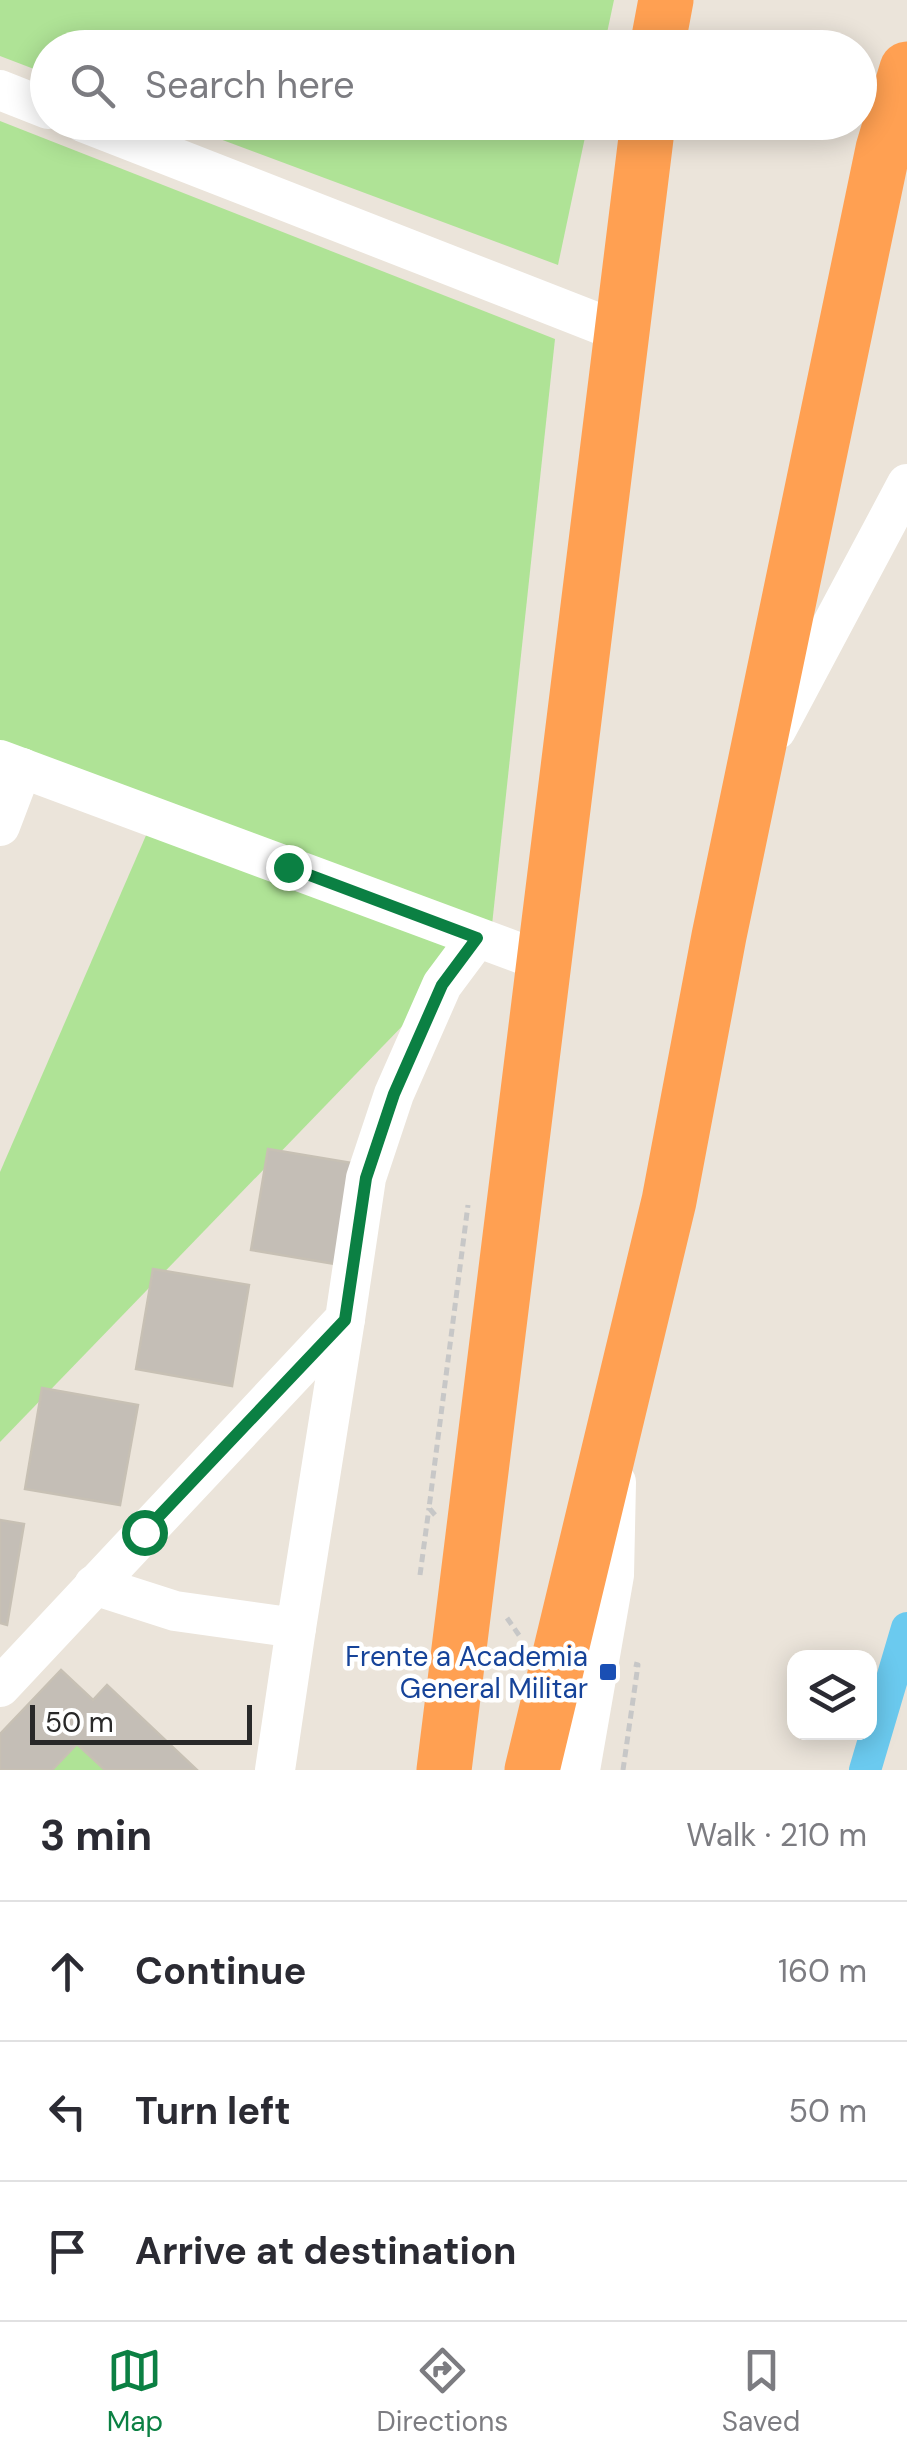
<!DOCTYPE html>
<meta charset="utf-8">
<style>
:root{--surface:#fff;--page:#f2f2f3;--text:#2b2b33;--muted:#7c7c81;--line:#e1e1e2;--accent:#0b8043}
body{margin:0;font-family:"DM Sans",sans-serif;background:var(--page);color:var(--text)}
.controls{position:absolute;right:30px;bottom:30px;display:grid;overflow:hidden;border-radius:20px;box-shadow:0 5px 25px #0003}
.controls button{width:90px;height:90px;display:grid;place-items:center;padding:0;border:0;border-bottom:2px solid var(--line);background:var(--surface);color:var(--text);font:50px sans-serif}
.scale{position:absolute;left:30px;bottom:25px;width:222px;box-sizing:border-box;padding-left:10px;border:5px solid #292929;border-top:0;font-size:28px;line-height:35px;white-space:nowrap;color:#292929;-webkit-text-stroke:8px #fff;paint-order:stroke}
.stop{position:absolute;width:30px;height:30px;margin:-22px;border:8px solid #0b8043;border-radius:50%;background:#fff}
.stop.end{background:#0b8043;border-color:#fff;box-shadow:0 2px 10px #0008}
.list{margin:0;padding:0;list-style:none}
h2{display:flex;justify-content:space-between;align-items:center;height:130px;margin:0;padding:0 40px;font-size:42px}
h2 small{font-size:32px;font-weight:400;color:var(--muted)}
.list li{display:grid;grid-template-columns:65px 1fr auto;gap:30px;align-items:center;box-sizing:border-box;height:140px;padding:0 40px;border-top:2px solid var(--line)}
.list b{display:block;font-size:38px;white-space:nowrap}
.list em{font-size:32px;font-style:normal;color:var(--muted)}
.icon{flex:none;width:55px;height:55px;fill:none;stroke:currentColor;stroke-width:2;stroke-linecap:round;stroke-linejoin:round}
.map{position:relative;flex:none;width:907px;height:1770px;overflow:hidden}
.search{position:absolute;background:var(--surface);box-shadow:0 5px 25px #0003;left:30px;right:30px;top:30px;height:110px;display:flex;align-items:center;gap:25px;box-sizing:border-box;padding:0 35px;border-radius:55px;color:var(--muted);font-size:38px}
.sheet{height:550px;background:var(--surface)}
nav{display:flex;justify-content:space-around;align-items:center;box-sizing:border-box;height:140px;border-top:2px solid var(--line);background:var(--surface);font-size:28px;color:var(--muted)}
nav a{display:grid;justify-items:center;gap:5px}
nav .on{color:var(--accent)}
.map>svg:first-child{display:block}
</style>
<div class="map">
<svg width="907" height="1770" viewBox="0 0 907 1770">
<rect width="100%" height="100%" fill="#ebe4da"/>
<g fill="#afe396">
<path d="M0,0h614l-10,47 -556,1 -1,26 -47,-18z"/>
<path d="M0,121l555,218 -63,586 -492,-182z"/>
<path d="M177,123l411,-1v1l-30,142z"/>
<path d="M154,817l323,121 -35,47 -442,457v-270z"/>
<path d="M77,1744l28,26h-53z"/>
</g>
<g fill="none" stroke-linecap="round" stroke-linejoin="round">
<path stroke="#6bcaef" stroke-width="32" d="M865,1770l42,-142"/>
</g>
<g fill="#c4beb6" stroke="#c7c0b4" stroke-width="2.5">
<path d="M268,1149l96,16 -17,101 -96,-16z"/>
<path d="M153,1269l96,16 -17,101 -96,-17z"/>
<path d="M42,1388l96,17 -18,100 -95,-16z"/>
<path d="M0,1520l24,4 -17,101 -7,-2z"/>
<path d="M61,1670l32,30 14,-15 90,85h-92l-28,-26 -25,26h-52v-36z"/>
</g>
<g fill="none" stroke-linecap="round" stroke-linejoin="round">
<g stroke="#c7c7c7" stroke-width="5" stroke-dasharray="8 5" stroke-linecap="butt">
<path d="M435,1515l-6,-7 39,-303"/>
<path d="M420,1575l9,-67"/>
<path d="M507,1618l14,20"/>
<path d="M623,1770l15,-105 -4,-1"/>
</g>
<g stroke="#fff" stroke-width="40">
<path d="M0,90l48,19"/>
<path d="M83,122l517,202"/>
<path d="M776,730l131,-246"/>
<path d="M0,760l525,195"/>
<path d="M0,826l22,-58"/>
<path d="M94,1585l81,26 121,17 49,-309"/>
<path d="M0,1687l345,-368 21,-141 28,-84 48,-109 35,-47"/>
<path d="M275,1770l21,-142"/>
<path d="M580,1770l34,-195 2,-93"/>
</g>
<g stroke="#ffa052" stroke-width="55">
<path d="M657,48l9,-48"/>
<path d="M444,1770l204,-1648"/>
<path d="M532,1770l137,-569 50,-265 164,-787 24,-80"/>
</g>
</g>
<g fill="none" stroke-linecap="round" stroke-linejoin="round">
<path stroke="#0b8043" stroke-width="12" d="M144,1532l201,-212 21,-142 28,-84 48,-109 35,-47 -189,-71"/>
</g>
<rect fill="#1a4fb4" stroke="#fff" stroke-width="4" x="598" y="1662" width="20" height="20" rx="5"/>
<g text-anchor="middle" stroke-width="9" stroke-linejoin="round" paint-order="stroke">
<g font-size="28" fill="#164399" stroke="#fff" text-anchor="end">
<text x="588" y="1666">Frente a Academia<tspan x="588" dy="32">General Militar</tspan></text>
</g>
</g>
</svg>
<div class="controls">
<button><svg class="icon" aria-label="layers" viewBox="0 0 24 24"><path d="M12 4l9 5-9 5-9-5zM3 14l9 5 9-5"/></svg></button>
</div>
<div class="scale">50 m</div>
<div class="stop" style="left:144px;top:1532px"></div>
<div class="stop end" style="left:288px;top:867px"></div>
<div class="search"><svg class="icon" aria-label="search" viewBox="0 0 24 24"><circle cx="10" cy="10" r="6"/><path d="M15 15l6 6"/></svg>Search here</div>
</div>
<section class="sheet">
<h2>3 min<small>Walk · 210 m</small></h2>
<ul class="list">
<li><svg class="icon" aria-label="ahead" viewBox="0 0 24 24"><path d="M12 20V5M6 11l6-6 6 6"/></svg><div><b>Continue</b></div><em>160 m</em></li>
<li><svg class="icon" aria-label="left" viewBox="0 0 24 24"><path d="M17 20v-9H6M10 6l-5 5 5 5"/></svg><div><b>Turn left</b></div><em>50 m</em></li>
<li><svg class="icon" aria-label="arrive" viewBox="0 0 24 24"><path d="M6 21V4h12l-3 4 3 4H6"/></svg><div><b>Arrive at destination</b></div></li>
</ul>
</section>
<nav>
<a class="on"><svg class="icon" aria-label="map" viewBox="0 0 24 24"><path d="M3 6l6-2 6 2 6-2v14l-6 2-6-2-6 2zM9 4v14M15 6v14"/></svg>Map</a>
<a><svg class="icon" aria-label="directions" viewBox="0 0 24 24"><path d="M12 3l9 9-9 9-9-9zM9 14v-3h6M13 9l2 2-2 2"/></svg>Directions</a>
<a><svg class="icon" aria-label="saved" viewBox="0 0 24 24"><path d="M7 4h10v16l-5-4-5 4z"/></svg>Saved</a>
</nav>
